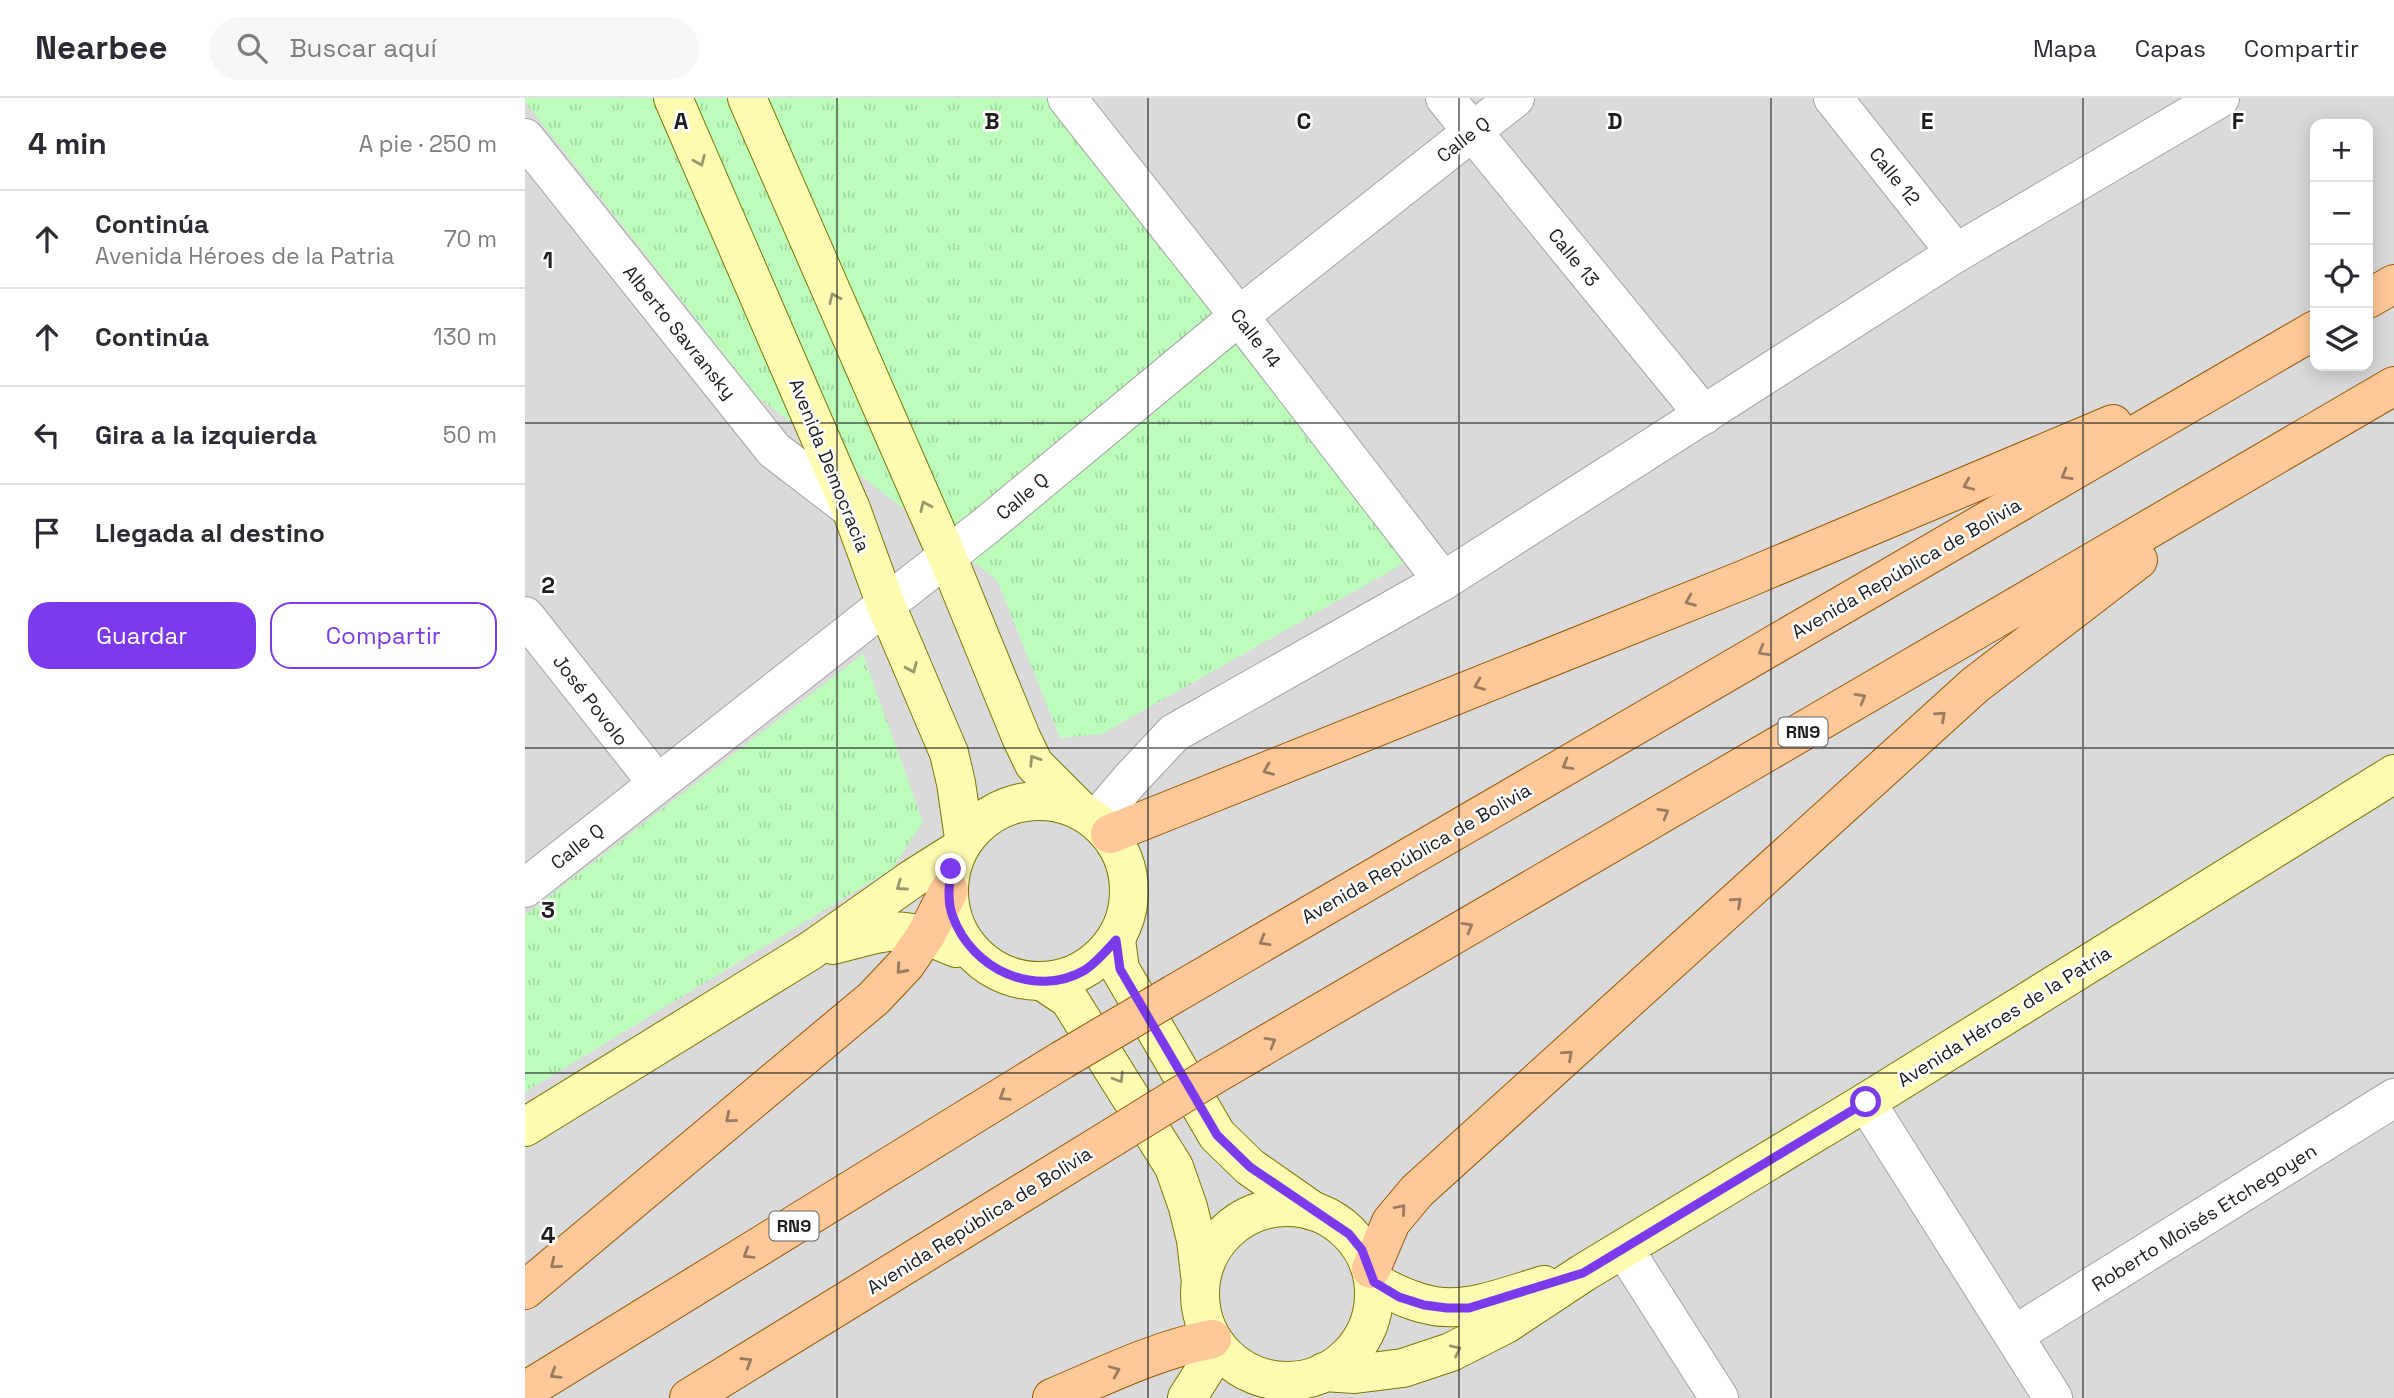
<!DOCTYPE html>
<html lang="es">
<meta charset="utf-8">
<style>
:root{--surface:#fff;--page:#f7f7f7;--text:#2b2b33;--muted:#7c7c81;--line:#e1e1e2;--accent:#7c3aed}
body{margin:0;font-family:"Space Grotesk",sans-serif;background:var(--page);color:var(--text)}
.controls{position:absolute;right:21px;top:21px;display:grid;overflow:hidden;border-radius:14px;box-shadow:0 4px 18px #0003}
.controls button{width:63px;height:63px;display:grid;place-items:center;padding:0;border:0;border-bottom:2px solid var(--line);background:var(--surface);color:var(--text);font:35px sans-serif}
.stop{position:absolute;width:21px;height:21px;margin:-16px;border:5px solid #7c3aed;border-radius:50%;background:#fff}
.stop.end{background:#7c3aed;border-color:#fff;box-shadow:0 2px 7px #0008}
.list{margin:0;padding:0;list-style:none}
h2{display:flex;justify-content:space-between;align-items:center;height:91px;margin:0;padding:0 28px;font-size:30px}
h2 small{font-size:23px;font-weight:400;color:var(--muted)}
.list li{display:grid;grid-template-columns:46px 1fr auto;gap:21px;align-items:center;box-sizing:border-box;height:98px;padding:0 28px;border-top:2px solid var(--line)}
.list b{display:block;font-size:26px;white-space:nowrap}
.list p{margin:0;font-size:23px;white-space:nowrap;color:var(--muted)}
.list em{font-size:23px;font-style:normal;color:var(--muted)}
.actions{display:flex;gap:14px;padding:21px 28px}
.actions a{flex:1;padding:16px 0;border:2px solid var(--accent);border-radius:21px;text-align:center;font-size:24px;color:var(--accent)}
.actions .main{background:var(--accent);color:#fff}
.icon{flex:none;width:38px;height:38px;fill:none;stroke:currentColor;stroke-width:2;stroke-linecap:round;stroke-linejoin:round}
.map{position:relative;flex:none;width:1869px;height:1300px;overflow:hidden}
header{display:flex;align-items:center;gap:42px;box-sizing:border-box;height:98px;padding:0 35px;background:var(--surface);border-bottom:2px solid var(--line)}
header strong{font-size:33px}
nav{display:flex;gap:38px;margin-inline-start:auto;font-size:24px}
.search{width:490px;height:63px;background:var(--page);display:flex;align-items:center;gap:18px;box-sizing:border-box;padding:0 24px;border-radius:38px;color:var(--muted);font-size:26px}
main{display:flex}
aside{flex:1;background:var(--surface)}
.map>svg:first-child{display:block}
</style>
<header>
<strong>Nearbee</strong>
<div class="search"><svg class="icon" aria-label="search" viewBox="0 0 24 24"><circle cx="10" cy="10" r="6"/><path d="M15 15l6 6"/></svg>Buscar aquí</div>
<nav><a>Mapa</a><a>Capas</a><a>Compartir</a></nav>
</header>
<main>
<aside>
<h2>4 min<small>A pie · 250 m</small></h2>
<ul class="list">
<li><svg class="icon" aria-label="ahead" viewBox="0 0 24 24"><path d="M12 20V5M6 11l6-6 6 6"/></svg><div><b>Continúa</b><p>Avenida Héroes de la Patria</p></div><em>70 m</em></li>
<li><svg class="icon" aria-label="ahead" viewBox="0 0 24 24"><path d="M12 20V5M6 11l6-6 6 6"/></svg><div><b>Continúa</b></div><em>130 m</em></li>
<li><svg class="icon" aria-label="left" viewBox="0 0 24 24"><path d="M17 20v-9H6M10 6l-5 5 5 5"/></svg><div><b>Gira a la izquierda</b></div><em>50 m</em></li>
<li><svg class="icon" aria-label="arrive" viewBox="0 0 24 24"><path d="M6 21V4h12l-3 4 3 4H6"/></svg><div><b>Llegada al destino</b></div></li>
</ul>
<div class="actions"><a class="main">Guardar</a><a>Compartir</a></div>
</aside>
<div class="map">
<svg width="1869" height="1300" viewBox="0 0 1869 1300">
<defs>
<pattern id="park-tufts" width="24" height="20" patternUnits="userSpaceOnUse" patternTransform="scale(1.75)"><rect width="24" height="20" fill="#bdfdbc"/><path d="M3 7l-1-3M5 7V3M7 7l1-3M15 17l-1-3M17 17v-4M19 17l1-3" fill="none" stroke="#a2d8a1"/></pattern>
</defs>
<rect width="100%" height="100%" fill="#efeae2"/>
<path fill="#dbdada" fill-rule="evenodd" d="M0,0h1869v1300h-1869zM1790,26h53v242h-53z"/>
<g fill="url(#park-tufts)">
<path d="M0,0h521l367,460 -311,176 -42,4 -63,-158 -239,-183 -233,-295z"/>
<path d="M338,556l60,168 -31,47 -367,223v-177z"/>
</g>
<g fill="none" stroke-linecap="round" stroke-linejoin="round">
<g stroke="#a4a4a4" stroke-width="40">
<g id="street">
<path d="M542,0l172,218 204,265"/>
<path d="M920,0l259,317"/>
<path d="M1308,0l123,155"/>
<path d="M0,40l249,312 77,59"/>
<path d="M0,518l132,167"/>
<path d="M571,722l34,-40 44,-47 269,-152 513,-328 264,-155"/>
<path d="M0,790l462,-363 252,-209 276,-218"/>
<path d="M1341,1004l187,296"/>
<path d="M1099,1151l95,149"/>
<path d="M1489,1237l380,-237"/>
</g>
</g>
<g stroke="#787900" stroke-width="40">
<g id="secondary">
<path d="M148,0l178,411 35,96 63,148 7,30 8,55"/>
<path d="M222,0l200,458 74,181 13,27 46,46"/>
<circle cx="514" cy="793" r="90"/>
<path d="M591,842l4,29 97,166 33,32 63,44"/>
<path d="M308,847c57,-15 67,-22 123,3"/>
<path d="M517,883l27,18 105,168 14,40 8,33 4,35"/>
<path d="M0,1029l285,-176 102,-72 46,-29"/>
<circle cx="762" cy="1196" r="87"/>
<path d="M849,1184c71,41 97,25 170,3"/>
<path d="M799,1274l31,2 48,-6 48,-16 55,-28 77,-51 283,-171 528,-328"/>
<path d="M662,1300l19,-30 11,-22"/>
</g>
</g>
<g stroke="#975600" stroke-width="40">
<g id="primary">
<path d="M1843,201l26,-15"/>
<path d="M585,736l633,-254 370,-156"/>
<path d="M649,896l1141,-664"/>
<path d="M687,978l1182,-690"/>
<path d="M846,1171l20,-47 26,-31 558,-506 163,-125"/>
<path d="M0,1192l349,-292 32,-34 20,-29 23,-45"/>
<path d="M0,1293l537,-331"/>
<path d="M164,1300l424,-261"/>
<path d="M527,1300c52,-22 104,-48 160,-59"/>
</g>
</g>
<use href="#street" stroke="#fff" stroke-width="38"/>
<use href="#secondary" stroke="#fdfab2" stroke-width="38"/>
<use href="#primary" stroke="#ffc898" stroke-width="38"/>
<g stroke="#975600" stroke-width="40" stroke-linecap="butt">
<g id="primary-bridge">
<path d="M537,962l112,-66"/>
<path d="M588,1039l99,-61"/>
</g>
</g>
<use href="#primary-bridge" stroke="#ffc898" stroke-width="38"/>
</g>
<defs><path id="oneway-chevron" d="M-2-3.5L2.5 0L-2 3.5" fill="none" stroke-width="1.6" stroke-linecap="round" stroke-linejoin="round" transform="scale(1.75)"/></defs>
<g stroke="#98976f">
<use href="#oneway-chevron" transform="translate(175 63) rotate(67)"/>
<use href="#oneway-chevron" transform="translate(309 200) rotate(-114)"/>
<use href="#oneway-chevron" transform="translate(400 408) rotate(-114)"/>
<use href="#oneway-chevron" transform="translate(387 570) rotate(67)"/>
<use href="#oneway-chevron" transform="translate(509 662) rotate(-123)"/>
<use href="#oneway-chevron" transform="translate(376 788) rotate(145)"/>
<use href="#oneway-chevron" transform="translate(594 980) rotate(58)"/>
<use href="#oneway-chevron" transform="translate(931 1252) rotate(-25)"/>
</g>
<g stroke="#997b61">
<use href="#oneway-chevron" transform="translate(1541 377) rotate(150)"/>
<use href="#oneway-chevron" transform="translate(1443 387) rotate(157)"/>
<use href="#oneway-chevron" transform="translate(1165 503) rotate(158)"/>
<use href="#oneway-chevron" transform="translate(1238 553) rotate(150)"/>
<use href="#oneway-chevron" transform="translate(954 587) rotate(158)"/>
<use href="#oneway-chevron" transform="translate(1336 600) rotate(-30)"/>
<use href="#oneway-chevron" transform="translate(1416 618) rotate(-42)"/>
<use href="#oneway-chevron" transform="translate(1042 667) rotate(150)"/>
<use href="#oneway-chevron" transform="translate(743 672) rotate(158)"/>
<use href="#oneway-chevron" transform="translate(1139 715) rotate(-30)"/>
<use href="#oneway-chevron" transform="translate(1212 804) rotate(-42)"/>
<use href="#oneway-chevron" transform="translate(943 829) rotate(-30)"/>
<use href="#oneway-chevron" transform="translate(739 843) rotate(150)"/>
<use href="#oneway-chevron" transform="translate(376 871) rotate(132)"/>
<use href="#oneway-chevron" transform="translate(746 944) rotate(-30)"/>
<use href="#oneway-chevron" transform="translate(1043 957) rotate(-42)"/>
<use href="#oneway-chevron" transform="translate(479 998) rotate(148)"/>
<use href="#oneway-chevron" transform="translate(205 1020) rotate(140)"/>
<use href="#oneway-chevron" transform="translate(876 1111) rotate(-50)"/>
<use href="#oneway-chevron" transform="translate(223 1156) rotate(148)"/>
<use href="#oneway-chevron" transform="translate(30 1166) rotate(140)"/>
<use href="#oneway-chevron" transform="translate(222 1264) rotate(-32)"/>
<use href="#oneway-chevron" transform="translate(590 1273) rotate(-23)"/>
<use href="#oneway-chevron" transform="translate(30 1276) rotate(149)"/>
</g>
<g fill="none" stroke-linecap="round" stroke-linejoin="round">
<path stroke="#7c3aed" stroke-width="9" d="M426,771c-2,16 -4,33 2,48 19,52 82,82 132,53 12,-8 21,-19 31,-30l4,29 97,166 33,32 99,67 13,16 12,32 25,15 25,8 23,3h22l114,-35 283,-171"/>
</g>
<path fill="none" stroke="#1d1d1d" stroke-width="2" stroke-opacity="0.55" d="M312,0v1300M623,0v1300M934,0v1300M1246,0v1300M1558,0v1300M0,325h1869M0,650h1869M0,975h1869"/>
<g text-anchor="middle" stroke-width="5" stroke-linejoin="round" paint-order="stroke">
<g fill="#fff" stroke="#616161" stroke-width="2">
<rect x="1253.5" y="619.5" width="49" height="29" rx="5"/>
<rect x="244.5" y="1113.5" width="49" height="29" rx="5"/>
</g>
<g font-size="18" font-weight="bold" fill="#1d1d1d">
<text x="1278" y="640">RN9</text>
<text x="269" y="1134">RN9</text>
</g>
<g font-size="19" fill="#1d1d1d" stroke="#fff">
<text transform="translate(938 41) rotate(-38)" y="7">Calle Q</text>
<text transform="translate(1370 78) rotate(51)" y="7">Calle 12</text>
<text transform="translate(1049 159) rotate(51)" y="7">Calle 13</text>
<text transform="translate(155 234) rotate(51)" y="7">Alberto Savransky</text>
<text transform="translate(731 240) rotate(52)" y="7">Calle 14</text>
<text transform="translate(305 367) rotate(68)" y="7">Avenida Democracia</text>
<text transform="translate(497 398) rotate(-40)" y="7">Calle Q</text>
<text transform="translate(1381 470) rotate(-30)" y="7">Avenida República de Bolivia</text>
<text transform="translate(66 602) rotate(52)" y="7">José Povolo</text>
<text transform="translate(52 748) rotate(-38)" y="7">Calle Q</text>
<text transform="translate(891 755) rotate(-30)" y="7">Avenida República de Bolivia</text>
<text transform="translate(1479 918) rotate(-32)" y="7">Avenida Héroes de la Patria</text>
<text transform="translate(1679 1119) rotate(-32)" y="7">Roberto Moisés Etchegoyen</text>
<text transform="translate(454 1122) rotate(-32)" y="7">Avenida República de Bolivia</text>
</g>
</g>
<g font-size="23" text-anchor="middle" font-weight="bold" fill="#1d1d1d" stroke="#fff" stroke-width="5" stroke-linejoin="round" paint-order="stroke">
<text x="156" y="31">A</text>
<text x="467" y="31">B</text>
<text x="779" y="31">C</text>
<text x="1090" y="31">D</text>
<text x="1402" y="31">E</text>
<text x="1713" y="31">F</text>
<text x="23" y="170">1</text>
<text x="23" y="495">2</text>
<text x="23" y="820">3</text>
<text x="23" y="1145">4</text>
</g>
</svg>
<div class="controls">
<button>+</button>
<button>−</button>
<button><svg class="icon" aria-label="locate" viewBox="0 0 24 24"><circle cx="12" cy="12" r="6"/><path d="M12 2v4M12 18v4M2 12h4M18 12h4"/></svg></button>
<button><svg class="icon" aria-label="layers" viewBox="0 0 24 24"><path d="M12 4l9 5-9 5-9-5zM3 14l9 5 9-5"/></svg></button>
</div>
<div class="stop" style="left:1341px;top:1004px"></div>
<div class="stop end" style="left:426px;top:771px"></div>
</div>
</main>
